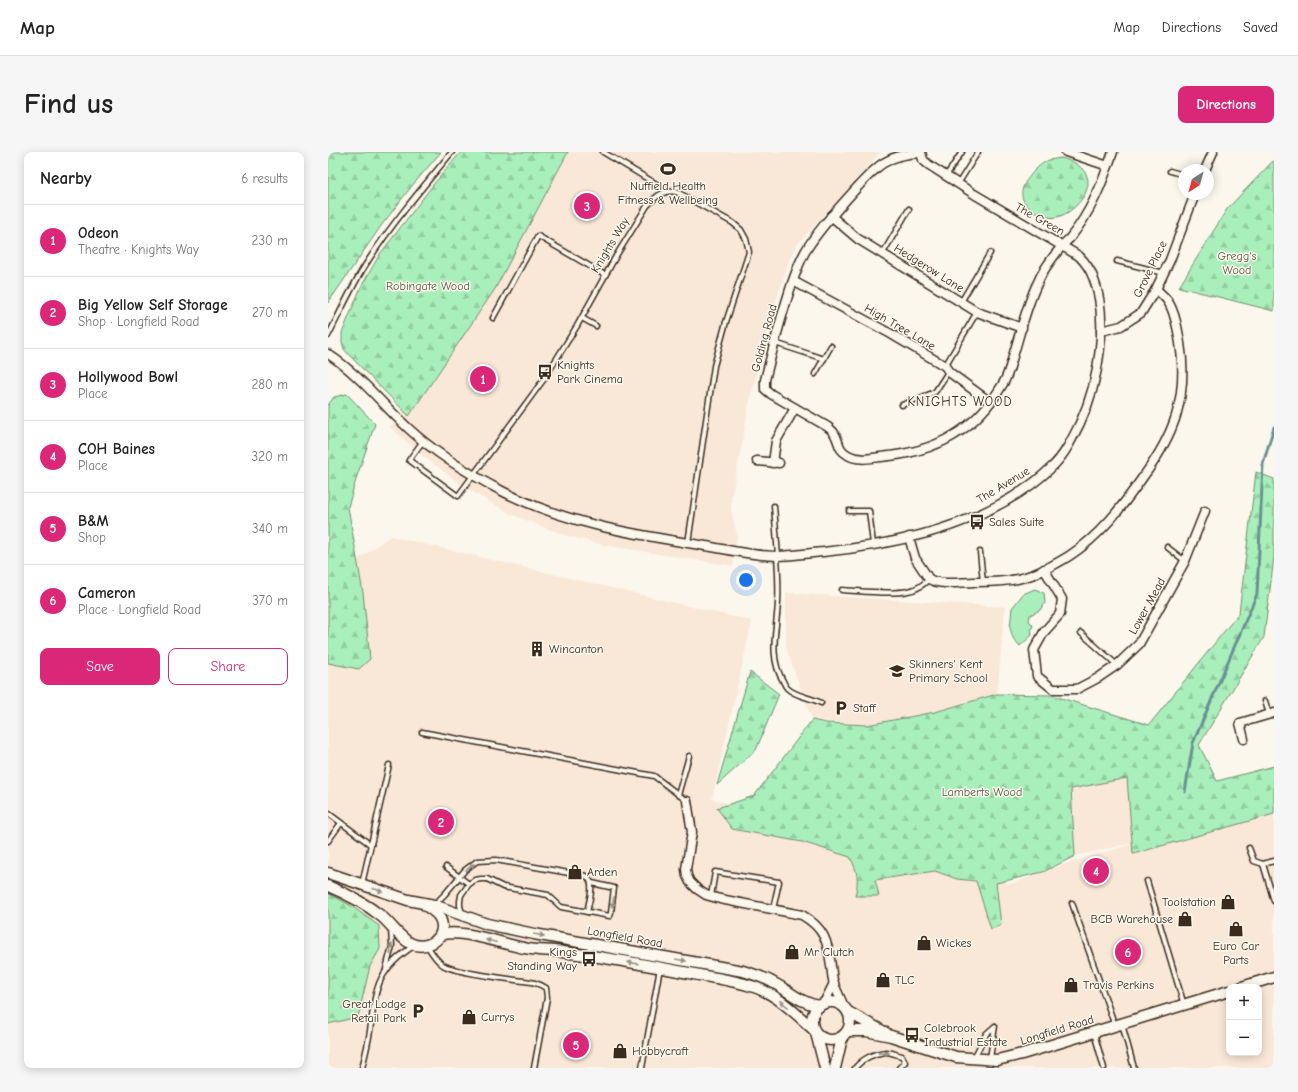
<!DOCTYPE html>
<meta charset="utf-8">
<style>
:root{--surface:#fff;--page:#f6f6f6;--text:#222;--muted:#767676;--line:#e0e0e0;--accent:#db2777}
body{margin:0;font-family:"Comic Neue",sans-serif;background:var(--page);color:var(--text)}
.controls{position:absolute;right:12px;bottom:12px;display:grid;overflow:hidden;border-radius:8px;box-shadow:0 2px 10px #0003}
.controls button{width:36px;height:36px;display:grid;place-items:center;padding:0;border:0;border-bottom:1px solid var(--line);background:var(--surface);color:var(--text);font:20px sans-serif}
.compass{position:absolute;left:850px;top:12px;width:36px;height:36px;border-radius:50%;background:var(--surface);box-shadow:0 2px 10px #0003;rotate:216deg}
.you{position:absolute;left:418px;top:428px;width:14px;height:14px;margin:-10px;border:3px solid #fff;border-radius:50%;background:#1a73e8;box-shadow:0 0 0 6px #1a73e833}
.badge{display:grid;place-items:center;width:26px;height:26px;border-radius:50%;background:var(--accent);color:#fff;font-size:13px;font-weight:700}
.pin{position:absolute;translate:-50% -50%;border:2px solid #fff;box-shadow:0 1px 4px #0006}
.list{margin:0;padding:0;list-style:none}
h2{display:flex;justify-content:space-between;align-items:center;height:52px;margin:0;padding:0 16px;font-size:17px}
h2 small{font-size:13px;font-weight:400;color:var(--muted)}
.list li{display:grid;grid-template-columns:26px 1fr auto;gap:12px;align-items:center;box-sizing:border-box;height:72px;padding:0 16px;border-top:1px solid var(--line)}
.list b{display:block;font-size:15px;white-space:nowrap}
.list p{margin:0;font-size:13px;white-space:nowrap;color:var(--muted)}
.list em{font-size:13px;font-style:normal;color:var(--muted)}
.actions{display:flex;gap:8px;padding:12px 16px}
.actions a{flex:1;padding:9px 0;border:1px solid var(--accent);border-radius:8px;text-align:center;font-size:14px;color:var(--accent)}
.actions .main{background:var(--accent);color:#fff}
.map{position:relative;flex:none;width:946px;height:916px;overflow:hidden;border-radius:8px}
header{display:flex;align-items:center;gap:24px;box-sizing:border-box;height:56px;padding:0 20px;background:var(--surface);border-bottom:1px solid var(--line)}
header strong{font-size:19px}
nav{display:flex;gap:22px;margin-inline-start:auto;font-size:14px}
.intro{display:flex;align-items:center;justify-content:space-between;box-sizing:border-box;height:96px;padding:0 24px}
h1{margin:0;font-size:28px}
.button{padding:10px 18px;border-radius:8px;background:var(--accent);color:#fff;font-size:14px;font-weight:700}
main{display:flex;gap:24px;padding:0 24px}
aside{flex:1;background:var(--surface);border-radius:8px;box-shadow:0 2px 10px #0003}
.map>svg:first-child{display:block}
</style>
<header>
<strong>Map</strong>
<nav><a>Map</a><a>Directions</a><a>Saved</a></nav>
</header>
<div class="intro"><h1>Find us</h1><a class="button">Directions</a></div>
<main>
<aside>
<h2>Nearby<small>6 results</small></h2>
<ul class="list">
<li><span class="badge">1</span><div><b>Odeon</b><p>Theatre · Knights Way</p></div><em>230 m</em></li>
<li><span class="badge">2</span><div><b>Big Yellow Self Storage</b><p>Shop · Longfield Road</p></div><em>270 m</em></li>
<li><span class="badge">3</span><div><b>Hollywood Bowl</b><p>Place</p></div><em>280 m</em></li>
<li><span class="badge">4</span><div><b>COH Baines</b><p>Place</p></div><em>320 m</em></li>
<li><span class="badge">5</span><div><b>B&amp;M</b><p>Shop</p></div><em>340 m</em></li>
<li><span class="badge">6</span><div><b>Cameron</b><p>Place · Longfield Road</p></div><em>370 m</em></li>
</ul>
<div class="actions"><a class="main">Save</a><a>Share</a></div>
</aside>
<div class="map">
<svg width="946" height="916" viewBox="0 0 946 916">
<defs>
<pattern id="forest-firs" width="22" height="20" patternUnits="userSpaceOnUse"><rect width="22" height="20" fill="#a9efbb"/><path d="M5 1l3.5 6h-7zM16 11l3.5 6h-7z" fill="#92cda0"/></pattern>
</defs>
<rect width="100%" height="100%" fill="#fbf7ec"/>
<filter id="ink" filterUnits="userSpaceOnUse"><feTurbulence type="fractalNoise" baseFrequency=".025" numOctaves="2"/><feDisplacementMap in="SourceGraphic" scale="8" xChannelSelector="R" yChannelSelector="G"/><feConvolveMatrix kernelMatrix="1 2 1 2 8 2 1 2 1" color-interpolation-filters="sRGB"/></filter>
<g filter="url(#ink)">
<g fill="#f9e7d7" fill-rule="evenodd">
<path d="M240,0h313l-86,95 -6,14 -12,36 -28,106 -8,46 -10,49v13l6,24 -4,31 -129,-21 -36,-9 -28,-10 -31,-13 -40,-23 -46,-34 -33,-29 14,-16 5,5 86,-127z"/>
<path d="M62,384l362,85 -40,178 299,85 54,-20 209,-61v265h-946v-486zM901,835h30v66h-30z"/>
<path d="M458,441l219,14 -8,87 -62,18 -68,13 -55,-5 -26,-72z"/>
<path d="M799,626l5,65 -57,13 -4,-67z"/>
</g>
<g fill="url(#forest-firs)" stroke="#728c6c">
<path d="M0,0h113l-30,35 -30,39 -53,77z"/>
<path d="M133,0h107l-73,137 -86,127 -59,-60 -6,-7 -2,-7v-9l19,-46 19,-33 53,-69z"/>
<path d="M733,6c11,3 19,6 25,16 9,17 -14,40 -29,43 -8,2 -16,-2 -23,-6 -16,-10 -15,-22 -4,-35 5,-7 12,-13 19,-16 4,-1 8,-1 12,-2z"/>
<path d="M946,8v151l-95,-24 48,-78z"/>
<path d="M19,242l28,30 -18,52 -9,31 15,86 7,66 -11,10 -31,-6v-258l6,-8z"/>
<path d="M928,320l18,7v78l-10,80 -65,108 18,36 57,-15v48l-141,40 -6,-76 -56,11 4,67 -32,16 -47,11 5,42 -10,4 -15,-48 -19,-2 -22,-8 -60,9 4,16h-24c4,-17 3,-24 -5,-39l-48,-15 -70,-13 -15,-21 37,-12 58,-76 14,3 41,2 68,-13 62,-18 54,1 98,30 90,-112z"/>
<path d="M422,520l29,22 -23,56 -39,35z"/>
<path d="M0,741l22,12 29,21 1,23 -10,17 -12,51 -30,7z"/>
</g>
<path fill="#a9efbb" stroke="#728c6c" d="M707,437l9,4 1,10 -5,7 -10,5 -1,6 3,3 1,3 -2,1 1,7 -12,11 -7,-8 -3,-10 2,-20 11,-14z"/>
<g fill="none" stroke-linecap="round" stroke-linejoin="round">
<path stroke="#699096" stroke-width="3" d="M857,640l8,-49 64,-149 6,-130 11,-37"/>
<g stroke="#3b2a1e" stroke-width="7">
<g id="service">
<path d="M275,0l65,39"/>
<path d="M842,19l14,4"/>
<path d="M618,24l16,-24"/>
<path d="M630,32l20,-32"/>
<path d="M555,101l26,-44"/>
<path d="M789,109l47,12"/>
<path d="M633,150l29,-49"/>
<path d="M165,166l45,-82 67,39"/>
<path d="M254,166l14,8"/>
<path d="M0,184c13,-25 24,-51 40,-75 25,-39 55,-74 84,-109"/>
<path d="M447,191l49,16"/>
<path d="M617,214l32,-54"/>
<path d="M487,222l16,-28"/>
<path d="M574,253l33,-13 13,-20"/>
<path d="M95,289l-14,19 49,36 86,-117 33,-53 39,-70 31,-50c9,-10 18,-18 32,-13l54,30 8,7 5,9 3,13 -23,70 -12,44 -26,177"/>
<path d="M446,354l4,50"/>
<path d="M521,359h20l4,33"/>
<path d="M839,395l18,14"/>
<path d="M652,400l3,30"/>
<path d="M449,404c1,16 2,31 1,46 -1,27 -10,54 5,79 1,2 2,5 4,7 9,9 24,9 34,15"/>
<path d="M514,438c19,1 47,5 66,1 8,-1 15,-6 21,-12"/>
<path d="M753,481l36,32"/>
<path d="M937,549l4,13"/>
<path d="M94,580l232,44 33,25"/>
<path d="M350,643l11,-39"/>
<path d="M0,661l43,32"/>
<path d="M0,689l13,-18"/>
<path d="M921,696l5,13 9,3"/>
<path d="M946,709l-11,3 11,37"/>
<path d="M118,715l23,17"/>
<path d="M819,729l37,124"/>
<path d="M34,732l27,-119"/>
<path d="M383,744l4,-24 64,10 -6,27"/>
<path d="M744,751l43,123"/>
<path d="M107,752l10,-10 20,-24 12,-9 19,-1 90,16c10,6 3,25 1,36"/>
<path d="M134,761l-2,-7v-5l1,-6 8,-11 6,-4 6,-1h6l16,8 45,8 13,12 49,9 1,-3 3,-25 -22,-5"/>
<path d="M99,793c4,7 9,15 16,20 11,7 58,13 73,15 12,2 19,1 30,8l1,10 -13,70"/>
<path d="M58,817l6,-23 -1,-17"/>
<path d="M794,872l12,44"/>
<path d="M766,881l10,35"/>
<path d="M646,906l12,-24 9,-8 -5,32"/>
<path d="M34,916c3,-12 6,-24 8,-37 6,-42 5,-60 45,-86"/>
<path d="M314,916l18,-100"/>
<path d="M527,916c7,-9 19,-15 31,-16 5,0 11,3 16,4l3,6 -6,6"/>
</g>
</g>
<g stroke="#3b2a1e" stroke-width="11">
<g id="minor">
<path d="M738,0l42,14"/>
<path d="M593,1c-35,1 -46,15 -68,39 -16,18 -36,39 -48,60 -10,18 -15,38 -21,57 -7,23 -13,47 -19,71v9l6,5 57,33c2,2 5,4 6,6 6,9 3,16 14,22 10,6 22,3 33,2 55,-5 95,-26 123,-75 5,-9 7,-19 10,-29 7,-23 13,-49 24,-71 5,-13 15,-25 23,-35 3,-4 6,-6 9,-9 21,-26 32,-54 43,-86"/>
<path d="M877,18l8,-18"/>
<path d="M503,64l27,23 119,73 45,16"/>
<path d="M465,129l98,53 54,32 4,6 41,30"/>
<path d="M773,179l20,-5 20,-13 15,-24 14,-29 25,-66"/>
<path d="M0,202c31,20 53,49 80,74 27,25 61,46 94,63 62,32 130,43 198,54 25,4 52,11 77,11 15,0 31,-3 46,-4 78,-8 171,-29 229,-85 13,-12 20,-28 28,-44 18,-38 30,-104 13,-146 -3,-8 -8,-15 -14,-21l-105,-62 -45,-29 -6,-5 -2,-8"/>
<path d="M429,309l22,2"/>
<path d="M445,311l3,-22 19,-33"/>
<path d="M581,385l6,21 14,21c12,7 32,3 45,3 17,0 35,0 51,-5 15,-4 31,-13 44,-21 31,-20 53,-49 74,-79 14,-19 26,-39 33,-61 7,-24 8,-49 4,-73 -2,-13 -5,-32 -13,-43 -3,-4 -7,-7 -11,-11"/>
<path d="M716,417l18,30 -2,15 -16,18 -10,18 3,26 16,13h24l21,-11 19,-13 22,-21 46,-83 20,-50"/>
<path d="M916,587l-4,-16 34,-10"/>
<path d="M359,649l5,31 -6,37 1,7 3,6 7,7 9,6 14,4 82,16c22,13 26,26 29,51 1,5 1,12 3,18 3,8 7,15 10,23"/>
<path d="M496,851l10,-20"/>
</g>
</g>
<g stroke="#3b2a1e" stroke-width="13">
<g id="tertiary">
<path d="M0,721l80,27 26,5 53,19 47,10 209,37c10,3 20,6 29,11 18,9 26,20 47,24"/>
<path d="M0,734c19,8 37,17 53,30 10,8 18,21 29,27 14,7 32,-1 32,-16 0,-11 -8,-16 -16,-21"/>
<path d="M113,783c20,-7 61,9 83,13 13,3 26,2 39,4 42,5 84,13 126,21 23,5 47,7 68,15 22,8 39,26 56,41"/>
<path d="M914,835l32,-10"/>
<circle cx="503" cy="869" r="19"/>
<path d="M520,860l38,21"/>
<path d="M520,879h18l25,5 65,21 41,3 25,-6 207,-63"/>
<path d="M488,881l9,35"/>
<path d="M507,916l7,-30"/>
</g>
</g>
<use href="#service" stroke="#fbf7ec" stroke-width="4"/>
<use href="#minor" stroke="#fbf7ec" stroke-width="8"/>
<use href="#tertiary" stroke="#fbf7ec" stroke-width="10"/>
</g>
<defs><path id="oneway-solid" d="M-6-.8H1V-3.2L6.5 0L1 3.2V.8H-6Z"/></defs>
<g fill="#9b9085">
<use href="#oneway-solid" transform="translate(142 715) rotate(-36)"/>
<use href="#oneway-solid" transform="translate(50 738) rotate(18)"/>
<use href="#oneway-solid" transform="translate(285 750) rotate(98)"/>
<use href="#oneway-solid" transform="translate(211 783) rotate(10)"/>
<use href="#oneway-solid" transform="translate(163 789) rotate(-166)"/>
<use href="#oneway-solid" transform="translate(63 797) rotate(-82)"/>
<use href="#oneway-solid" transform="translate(353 808) rotate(10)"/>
<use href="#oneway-solid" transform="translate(305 811) rotate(-171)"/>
<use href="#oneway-solid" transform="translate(456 852) rotate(-143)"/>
<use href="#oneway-solid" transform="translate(556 901) rotate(-3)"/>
</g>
</g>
<defs>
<g id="stadium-bare" transform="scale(1.2)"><path d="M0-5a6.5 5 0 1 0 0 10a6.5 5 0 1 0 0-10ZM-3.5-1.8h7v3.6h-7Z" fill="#3b2a1e" stroke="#fbf7ec" stroke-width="2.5" paint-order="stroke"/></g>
<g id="bus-bare" transform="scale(1.2)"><path d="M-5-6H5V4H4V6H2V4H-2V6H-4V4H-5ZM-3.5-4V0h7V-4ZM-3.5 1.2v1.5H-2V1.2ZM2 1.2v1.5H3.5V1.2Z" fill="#3b2a1e" stroke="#fbf7ec" stroke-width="2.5" paint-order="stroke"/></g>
<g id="building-bare" transform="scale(1.2)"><path d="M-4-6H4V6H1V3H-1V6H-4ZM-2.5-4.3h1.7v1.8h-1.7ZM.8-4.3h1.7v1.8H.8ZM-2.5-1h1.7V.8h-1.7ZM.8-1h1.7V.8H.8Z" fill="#3b2a1e" stroke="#fbf7ec" stroke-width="2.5" paint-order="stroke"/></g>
<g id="school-bare" transform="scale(1.2)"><path d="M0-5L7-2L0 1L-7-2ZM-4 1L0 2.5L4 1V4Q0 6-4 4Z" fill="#3b2a1e" stroke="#fbf7ec" stroke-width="2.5" paint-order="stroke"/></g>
<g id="parking-bare" transform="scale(1.2)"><path d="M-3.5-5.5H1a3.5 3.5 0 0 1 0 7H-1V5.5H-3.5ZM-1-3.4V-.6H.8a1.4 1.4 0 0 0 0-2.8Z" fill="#3b2a1e" stroke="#fbf7ec" stroke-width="2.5" paint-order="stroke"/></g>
<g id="shop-bare" transform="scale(1.2)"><path d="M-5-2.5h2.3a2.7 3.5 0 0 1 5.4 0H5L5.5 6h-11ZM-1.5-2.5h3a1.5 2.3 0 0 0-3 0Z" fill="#3b2a1e" stroke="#fbf7ec" stroke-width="2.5" paint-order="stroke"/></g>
</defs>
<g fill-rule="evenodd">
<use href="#stadium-bare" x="340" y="17"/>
<use href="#bus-bare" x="217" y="220"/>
<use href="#bus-bare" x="649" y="370"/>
<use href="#building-bare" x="209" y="497"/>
<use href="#school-bare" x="569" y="519"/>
<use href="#parking-bare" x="513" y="556"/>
<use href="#shop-bare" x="247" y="720"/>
<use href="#shop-bare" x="900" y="750"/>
<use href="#shop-bare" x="857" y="767"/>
<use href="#shop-bare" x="908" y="777"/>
<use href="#shop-bare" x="596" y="791"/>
<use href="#shop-bare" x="464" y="800"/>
<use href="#bus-bare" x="261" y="807"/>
<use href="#shop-bare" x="555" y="828"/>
<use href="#shop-bare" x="743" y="833"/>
<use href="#parking-bare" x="90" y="859"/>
<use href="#shop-bare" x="141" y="865"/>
<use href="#bus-bare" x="584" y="883"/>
<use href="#shop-bare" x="292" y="899"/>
</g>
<g text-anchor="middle" stroke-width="3" stroke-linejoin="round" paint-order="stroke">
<g font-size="12" fill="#3b2a1e" stroke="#fbf7ec" text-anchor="start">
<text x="340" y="38" text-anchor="middle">Nuffield Health<tspan x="340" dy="14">Fitness &amp; Wellbeing</tspan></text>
<text x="229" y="217">Knights<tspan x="229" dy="14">Park Cinema</tspan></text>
<text x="661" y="374">Sales Suite</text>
<text x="221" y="501">Wincanton</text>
<text x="581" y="516">Skinners' Kent<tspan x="581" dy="14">Primary School</tspan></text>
<text x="525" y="560">Staff</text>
<text x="259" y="724">Arden</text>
<text x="888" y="754" text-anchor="end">Toolstation</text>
<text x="845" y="771" text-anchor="end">BCB Warehouse</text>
<text x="608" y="795">Wickes</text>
<text x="908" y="798" text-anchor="middle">Euro Car<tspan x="908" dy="14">Parts</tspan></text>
<text x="249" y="804" text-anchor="end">Kings<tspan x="249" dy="14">Standing Way</tspan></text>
<text x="476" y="804">Mr Clutch</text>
<text x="567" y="832">TLC</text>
<text x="755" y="837">Travis Perkins</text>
<text x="78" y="856" text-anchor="end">Great Lodge<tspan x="78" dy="14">Retail Park</tspan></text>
<text x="153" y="869">Currys</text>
<text x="596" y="880">Colebrook<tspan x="596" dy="14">Industrial Estate</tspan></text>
<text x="304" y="903">Hobbycraft</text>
</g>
<g font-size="12" fill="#3b2a1e" stroke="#fbf7ec">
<text transform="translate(712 67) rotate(29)" y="4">The Green</text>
<text transform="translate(282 93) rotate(-59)" y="4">Knights Way</text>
<text transform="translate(601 116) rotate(32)" y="4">Hedgerow Lane</text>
<text transform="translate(822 117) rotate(-64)" y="4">Grove Place</text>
<text transform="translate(572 175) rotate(30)" y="4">High Tree Lane</text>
<text transform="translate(436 186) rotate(-75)" y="4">Golding Road</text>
<text transform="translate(675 333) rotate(-31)" y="4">The Avenue</text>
<text transform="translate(819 454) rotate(-61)" y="4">Lower Mead</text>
<text transform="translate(297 785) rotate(10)" y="4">Longfield Road</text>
<text transform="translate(729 878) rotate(-17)" y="4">Longfield Road</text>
</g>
<g font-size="12" fill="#565b45" stroke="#fbf7ec">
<text x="909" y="108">Gregg's<tspan x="909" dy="14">Wood</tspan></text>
<text x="100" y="138">Robingate Wood</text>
<text x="654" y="644">Lamberts Wood</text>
</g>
<g font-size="13" letter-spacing="1" fill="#3b2a1e" stroke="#fbf7ec">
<text x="632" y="254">KNIGHTS WOOD</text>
</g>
</g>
</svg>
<div class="controls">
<button>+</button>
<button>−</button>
</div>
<svg class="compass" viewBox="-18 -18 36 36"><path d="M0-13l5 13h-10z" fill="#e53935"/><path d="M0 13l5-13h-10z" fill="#767676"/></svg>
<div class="you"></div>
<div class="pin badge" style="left:155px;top:227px">1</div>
<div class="pin badge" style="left:113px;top:670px">2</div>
<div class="pin badge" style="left:259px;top:54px">3</div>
<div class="pin badge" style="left:768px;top:719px">4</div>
<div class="pin badge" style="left:248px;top:893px">5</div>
<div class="pin badge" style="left:800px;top:800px">6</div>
</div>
</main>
